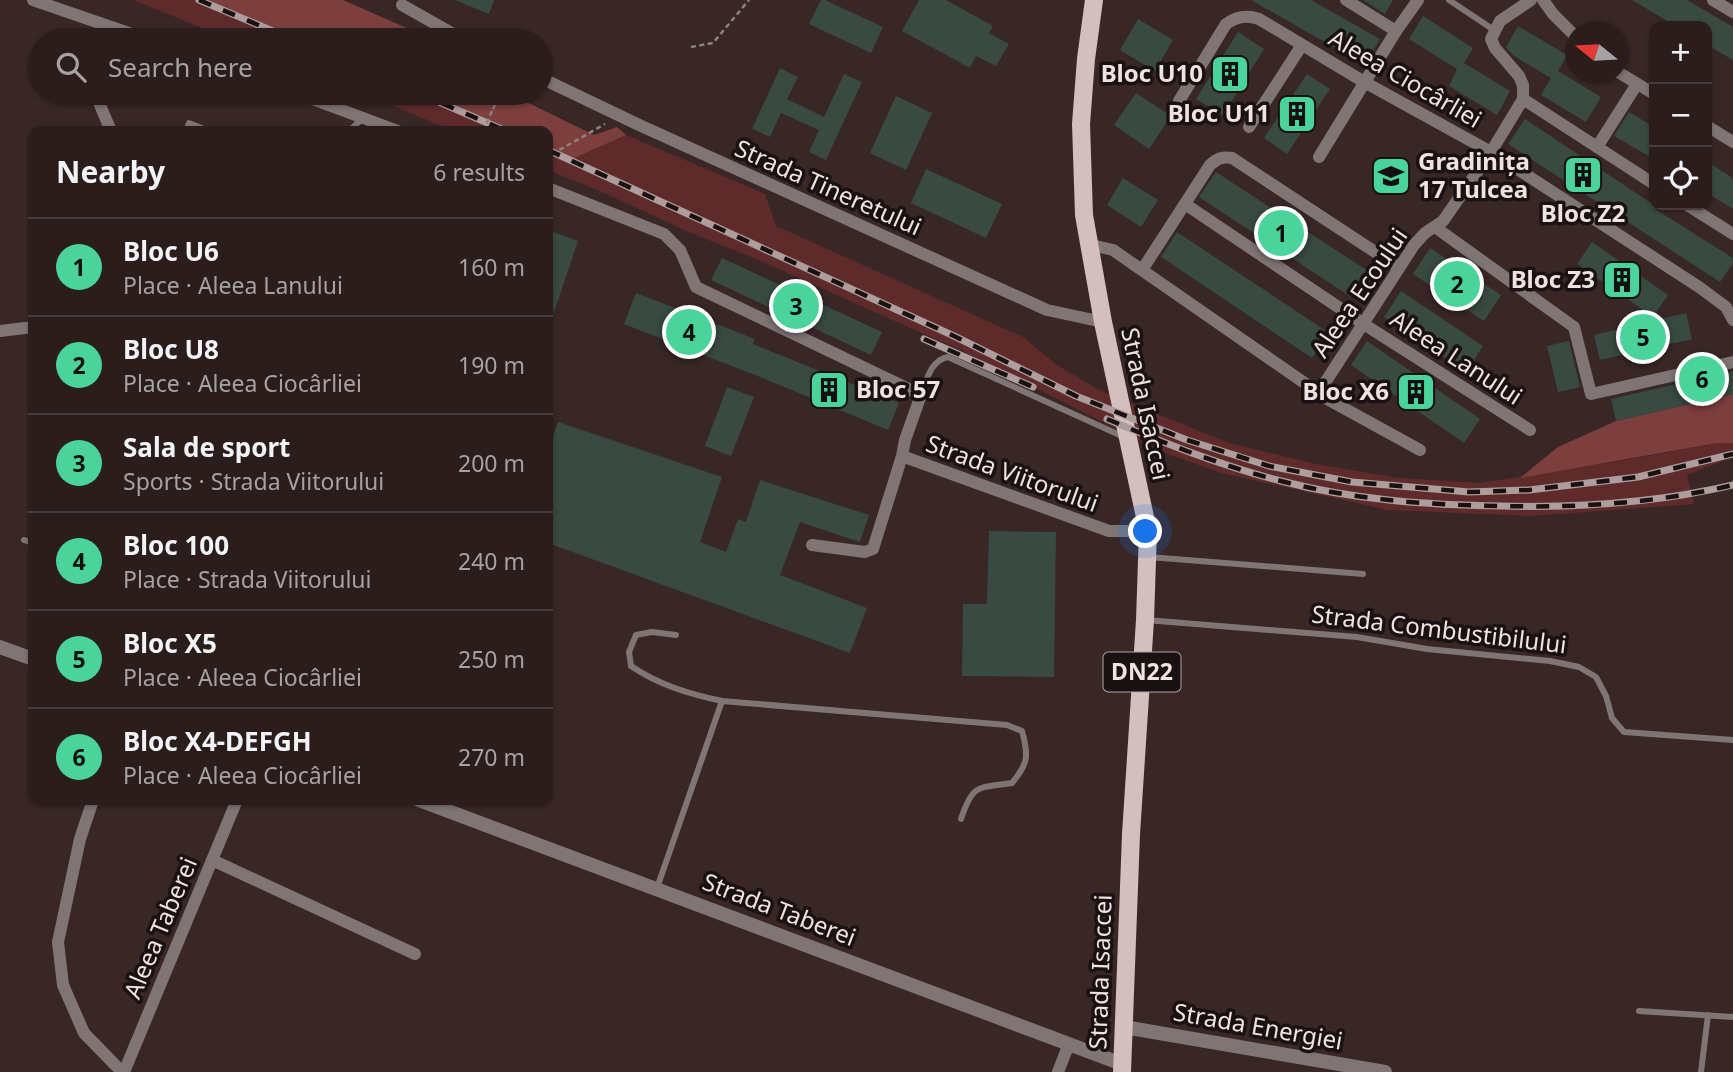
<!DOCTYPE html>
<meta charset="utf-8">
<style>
:root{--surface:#2b1d1c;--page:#372a29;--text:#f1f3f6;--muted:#a6a2a3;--line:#473b3b;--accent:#4ad49c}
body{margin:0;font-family:"Noto Sans",sans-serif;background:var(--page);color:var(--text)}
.controls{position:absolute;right:21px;top:21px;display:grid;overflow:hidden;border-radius:14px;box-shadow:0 2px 5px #0004}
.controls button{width:63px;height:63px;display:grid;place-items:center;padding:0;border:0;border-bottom:2px solid var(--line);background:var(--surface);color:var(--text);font:35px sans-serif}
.compass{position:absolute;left:1565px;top:21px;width:63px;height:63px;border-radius:50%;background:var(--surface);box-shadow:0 2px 5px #0004;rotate:288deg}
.you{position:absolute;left:1146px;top:532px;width:24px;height:24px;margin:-18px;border:5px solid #fff;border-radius:50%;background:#1a73e8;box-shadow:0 0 0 10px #1a73e833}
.badge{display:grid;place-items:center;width:46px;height:46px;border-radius:50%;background:var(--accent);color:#111;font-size:23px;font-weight:700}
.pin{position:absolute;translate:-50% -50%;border:4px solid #fff;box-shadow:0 2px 7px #0006}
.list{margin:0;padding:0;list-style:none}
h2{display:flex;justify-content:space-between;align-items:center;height:91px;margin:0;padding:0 28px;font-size:30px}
h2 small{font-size:23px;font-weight:400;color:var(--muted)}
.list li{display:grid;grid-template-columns:46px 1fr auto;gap:21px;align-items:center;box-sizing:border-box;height:98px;padding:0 28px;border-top:2px solid var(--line)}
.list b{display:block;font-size:26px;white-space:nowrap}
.list p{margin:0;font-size:23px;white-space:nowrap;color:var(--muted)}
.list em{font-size:23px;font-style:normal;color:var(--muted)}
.icon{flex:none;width:38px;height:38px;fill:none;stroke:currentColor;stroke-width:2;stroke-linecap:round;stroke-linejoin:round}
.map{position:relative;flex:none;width:1733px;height:1072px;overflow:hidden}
.search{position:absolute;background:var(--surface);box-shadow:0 2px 5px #0004;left:28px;top:28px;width:525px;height:77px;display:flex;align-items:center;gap:18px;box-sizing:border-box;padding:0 24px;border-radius:38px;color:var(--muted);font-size:26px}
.panel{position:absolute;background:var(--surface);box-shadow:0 2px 5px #0004;left:28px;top:126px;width:525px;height:679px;border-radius:14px}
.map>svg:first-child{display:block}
</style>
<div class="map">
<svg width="1733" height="1072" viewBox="0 0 1733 1072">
<rect width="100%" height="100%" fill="#392726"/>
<g fill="#5f2b2a">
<path d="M133,0h66l95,40h-62z"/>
<path d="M362,93h56l88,38h-52z"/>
<path d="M626,135l139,59 11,32 247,111 34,28 42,25 130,53 87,21 82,14 82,5 152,-24 85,-16h16v14l-46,18 7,29 -163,12 -143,-6 -167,-37 -61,-22 -197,-100 -55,-24 -147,-66 -70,-28 -89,-41 -54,-22v-20l22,10z"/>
</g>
<g fill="#7d3f3d">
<path d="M199,0h144l66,29 12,11h-127z"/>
<path d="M418,93h90l86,42 23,-8 9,8 -56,25 -22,-10v-19h-42z"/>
<path d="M1733,394v49h-16l-197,35 38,-31 58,-26z"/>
</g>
<g fill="#384a41">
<path d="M455,0h39l-5,14z"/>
<path d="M821,0h4l58,27 -12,26 -62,-29z"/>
<path d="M919,0h27l47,26 -4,7 20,11 -13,22 -20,-10 -6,12 -68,-37z"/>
<path d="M1251,0h60l69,39 -15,26z"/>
<path d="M1363,0h30l-8,14z"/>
<path d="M1632,0h55l46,27v33l-26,-15v-19h-31z"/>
<path d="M1423,16l50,32 -9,15 46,28 -13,24 -48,-29 8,-17 -48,-30z"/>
<path d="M1138,19l35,21 -18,31 -35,-21z"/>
<path d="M1518,26l49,29 -9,16 43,26 -15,25 -45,-27 10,-17 -37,-22 -8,-9z"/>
<path d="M1238,32l26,17 -41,66 -27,-16z"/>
<path d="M780,68l18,9 -11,22 37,18 20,-43 18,8 -36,78 -17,-8 10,-22 -38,-17 -11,24 -18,-8z"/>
<path d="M1307,74l23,15 -43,65 -23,-16z"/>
<path d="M1136,93l35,23 -22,33 -35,-24z"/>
<path d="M896,96l36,17 -26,57 -36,-17z"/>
<path d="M1629,112l25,15v32l-40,-23z"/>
<path d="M1525,119l132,88 -2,2 78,49v5l-13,19 -212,-138z"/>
<path d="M1712,165l21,13v31l-26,-16v-18z"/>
<path d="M926,169l76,35 -16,34 -75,-35z"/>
<path d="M1216,172l152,99 -17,26 -152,-100z"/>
<path d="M1123,178l35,22 -17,27 -34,-22z"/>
<path d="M548,230l30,11 -28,83 -2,-1z"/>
<path d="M1177,232l152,101 -17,25 -151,-101z"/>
<path d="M1592,242l76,53 -15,22 -76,-53z"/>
<path d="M1430,248l71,47 -17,26 -71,-47z"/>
<path d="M722,258l160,74 -11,23 -160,-75z"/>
<path d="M1401,291l82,55 -17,26 -82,-55z"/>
<path d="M636,293l119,46 -2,5 146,59 -11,27 -128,-53 -136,-53z"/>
<path d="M1686,313l6,26 -92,21 -6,-25z"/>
<path d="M1367,341l113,78 -16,24 -113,-78z"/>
<path d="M1569,341l11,46 -22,5 -11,-46z"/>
<path d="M1733,371v23l-117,27 -5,-22z"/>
<path d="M727,387l27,10 -23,59 -26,-10z"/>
<path d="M558,422l164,55 -22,65 26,10 12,-33 8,3 14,-42 109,35 -9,27 -60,-20 -20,53 87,33 -17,45 -302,-110v-91z"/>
<path d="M989,531l67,1 -2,145 -92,-1 1,-72h24z"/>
</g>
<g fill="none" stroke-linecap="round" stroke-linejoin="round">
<g stroke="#908180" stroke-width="2.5" stroke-dasharray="5 3.5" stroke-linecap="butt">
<path d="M691,47l22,-4 36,-43"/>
<path d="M493,109l8,-16"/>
<path d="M548,162l6,-9 51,-29"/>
</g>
<g stroke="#7f7575" stroke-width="6">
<path d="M1449,0l45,30"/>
<path d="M186,131l3,-8 20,8"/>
<path d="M349,131l14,-13"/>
<path d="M921,395c6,-16 10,-35 27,-38l176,80"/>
<path d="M24,540l9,3"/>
<path d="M1149,557l214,17"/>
<path d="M1146,620l211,17 70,12 123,12 29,6 17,10 10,19 6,22 12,14 109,8"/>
<path d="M676,635l-24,-3 -16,3 -7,17 2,14c28,19 58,28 91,35l285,24 15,6c7,25 6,33 -10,52 -34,5 -39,0 -51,36"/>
<path d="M657,888l65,-187"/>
<path d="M1639,1011l94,6"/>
<path d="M1701,1072l7,-57"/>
</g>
<g stroke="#7f7575" stroke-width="12">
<path d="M33,0l116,40"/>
<path d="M1346,0l50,31"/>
<path d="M1543,0l10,14 23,23"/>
<path d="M1713,0l20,12"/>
<path d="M402,5l62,35"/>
<path d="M1618,72l36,22"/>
<path d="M541,78l96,46 410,186 56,12"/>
<path d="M102,93l-2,12 11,26"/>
<path d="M296,93l102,38"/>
<path d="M1523,99l131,85"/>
<path d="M1179,101l47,-77c11,-8 21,-9 33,-5l107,64 125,69 208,135 27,20 7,13"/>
<path d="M1707,126l26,16"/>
<path d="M1249,127l53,-82"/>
<path d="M1597,147l40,-63"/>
<path d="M1319,157l77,-126 22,-31"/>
<path d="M548,188l116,46 16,16 16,37 225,108 -16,45 -3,16 207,75h39"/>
<path d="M1185,204l177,119 168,107"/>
<path d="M1687,205l46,29"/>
<path d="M1435,227l139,100 17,67 142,-32"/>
<path d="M1087,244l26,6 216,150 91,50"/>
<path d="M1142,270l68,-105c7,-6 12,-9 22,-7l166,109"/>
<path d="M0,331l33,-4"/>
<path d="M1319,392l95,-147 11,-12 18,-12 48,-69 32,-53v-14l-4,-9 -24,-28 -4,-9 9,-18 31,-21"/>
<path d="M812,545l53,7 8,-3 29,-93"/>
<path d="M93,800l-13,39 -22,103 5,43 21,48 38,39"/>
<path d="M212,860l203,94"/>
<path d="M124,1072l113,-272"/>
<path d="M1058,1072l11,-28"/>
</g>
<g stroke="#7f7575" stroke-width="14">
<path d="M0,647l33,12"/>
<path d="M419,800l703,264"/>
<path d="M1124,1027l261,45"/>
</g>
<path stroke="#d3bfbd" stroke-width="18" d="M1094,0l-8,59 -5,65 3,91 19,107 45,209 -3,89 -14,214 -9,238"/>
<g stroke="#ad9e9d" stroke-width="7">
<g id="rail">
<path d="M199,0l95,40"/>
<path d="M418,93l88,38"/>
<path d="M548,150l406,186 122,60 111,44 82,26 83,16 117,10 60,-2 109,-13 95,-23"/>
<path d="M924,339l109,48"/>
<path d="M1107,419c57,24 115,47 174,62 73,19 146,24 221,25 78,2 155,-3 231,-21"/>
</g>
</g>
<use href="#rail" stroke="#1a1212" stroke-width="4.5" stroke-dasharray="13" stroke-linecap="butt"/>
<path stroke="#908180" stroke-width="2.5" stroke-dasharray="5 3.5" stroke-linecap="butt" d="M483,131l10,-22"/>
</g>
<defs>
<g id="building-square" transform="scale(2.0125)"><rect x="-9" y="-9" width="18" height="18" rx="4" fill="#4ad49c" stroke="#1a1212"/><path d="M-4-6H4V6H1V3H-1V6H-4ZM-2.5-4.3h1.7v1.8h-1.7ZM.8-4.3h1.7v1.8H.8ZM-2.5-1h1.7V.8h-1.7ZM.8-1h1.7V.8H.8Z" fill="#111"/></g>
<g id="school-square" transform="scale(2.0125)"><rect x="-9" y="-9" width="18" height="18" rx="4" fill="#4ad49c" stroke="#1a1212"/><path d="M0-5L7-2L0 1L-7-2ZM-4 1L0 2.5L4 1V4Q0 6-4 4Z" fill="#111"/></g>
</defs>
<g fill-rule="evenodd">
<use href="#building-square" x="1230" y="74"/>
<use href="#building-square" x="1297" y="114"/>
<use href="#building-square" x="1583" y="175"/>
<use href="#school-square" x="1391" y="176"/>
<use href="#building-square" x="1622" y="280"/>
<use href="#building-square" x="829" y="390"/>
<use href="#building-square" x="1416" y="392"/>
</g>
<g text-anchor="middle" stroke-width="7" stroke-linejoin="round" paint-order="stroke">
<rect fill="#1a1212" stroke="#afa4a3" stroke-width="2" x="1103.5" y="652.5" width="77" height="39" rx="5"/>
<g font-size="23" font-weight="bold" fill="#efe2e1">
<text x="1142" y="680">DN22</text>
</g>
<g font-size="24" font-weight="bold" fill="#efe2e1" stroke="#1a1212" text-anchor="end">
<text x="1203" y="82">Bloc U10</text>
<text x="1270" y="122">Bloc U11</text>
<text x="1418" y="170" text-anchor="start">Gradinița<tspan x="1418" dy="28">17 Tulcea</tspan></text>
<text x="1583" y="222" text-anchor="middle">Bloc Z2</text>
<text x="1595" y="288">Bloc Z3</text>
<text x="856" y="398" text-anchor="start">Bloc 57</text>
<text x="1389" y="400">Bloc X6</text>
</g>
<g font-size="24" fill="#efe2e1" stroke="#1a1212">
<text transform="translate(1405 79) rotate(30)" y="8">Aleea Ciocârliei</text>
<text transform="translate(828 188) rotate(24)" y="8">Strada Tineretului</text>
<text transform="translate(1360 293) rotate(-56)" y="8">Aleea Ecoului</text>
<text transform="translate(1456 358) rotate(33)" y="8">Aleea Lanului</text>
<text transform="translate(1145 404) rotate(78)" y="8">Strada Isaccei</text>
<text transform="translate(1012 474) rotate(20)" y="8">Strada Viitorului</text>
<text transform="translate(1439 630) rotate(7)" y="8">Strada Combustibilului</text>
<text transform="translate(779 910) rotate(21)" y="8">Strada Taberei</text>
<text transform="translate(161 928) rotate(-67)" y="8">Aleea Taberei</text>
<text transform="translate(1101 972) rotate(-88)" y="8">Strada Isaccei</text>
<text transform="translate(1258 1027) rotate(10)" y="8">Strada Energiei</text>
</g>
</g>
</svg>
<div class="controls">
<button>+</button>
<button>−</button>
<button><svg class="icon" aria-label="locate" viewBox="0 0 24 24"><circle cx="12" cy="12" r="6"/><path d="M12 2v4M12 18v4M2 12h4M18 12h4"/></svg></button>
</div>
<svg class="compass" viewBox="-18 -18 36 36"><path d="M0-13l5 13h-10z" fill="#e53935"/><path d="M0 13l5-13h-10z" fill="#a6a2a3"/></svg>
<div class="you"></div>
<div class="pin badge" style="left:1281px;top:233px">1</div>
<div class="pin badge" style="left:1457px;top:284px">2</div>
<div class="pin badge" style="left:796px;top:306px">3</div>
<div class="pin badge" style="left:689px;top:332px">4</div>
<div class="pin badge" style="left:1643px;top:337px">5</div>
<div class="pin badge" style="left:1702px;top:379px">6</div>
<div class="search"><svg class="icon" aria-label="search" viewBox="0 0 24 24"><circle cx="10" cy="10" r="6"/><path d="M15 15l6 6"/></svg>Search here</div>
<section class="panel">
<h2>Nearby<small>6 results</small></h2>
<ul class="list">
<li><span class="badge">1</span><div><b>Bloc U6</b><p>Place · Aleea Lanului</p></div><em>160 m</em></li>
<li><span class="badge">2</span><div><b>Bloc U8</b><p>Place · Aleea Ciocârliei</p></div><em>190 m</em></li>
<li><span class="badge">3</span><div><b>Sala de sport</b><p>Sports · Strada Viitorului</p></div><em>200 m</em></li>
<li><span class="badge">4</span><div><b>Bloc 100</b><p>Place · Strada Viitorului</p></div><em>240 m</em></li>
<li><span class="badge">5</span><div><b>Bloc X5</b><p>Place · Aleea Ciocârliei</p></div><em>250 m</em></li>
<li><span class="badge">6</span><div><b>Bloc X4-DEFGH</b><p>Place · Aleea Ciocârliei</p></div><em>270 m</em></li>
</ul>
</section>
</div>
